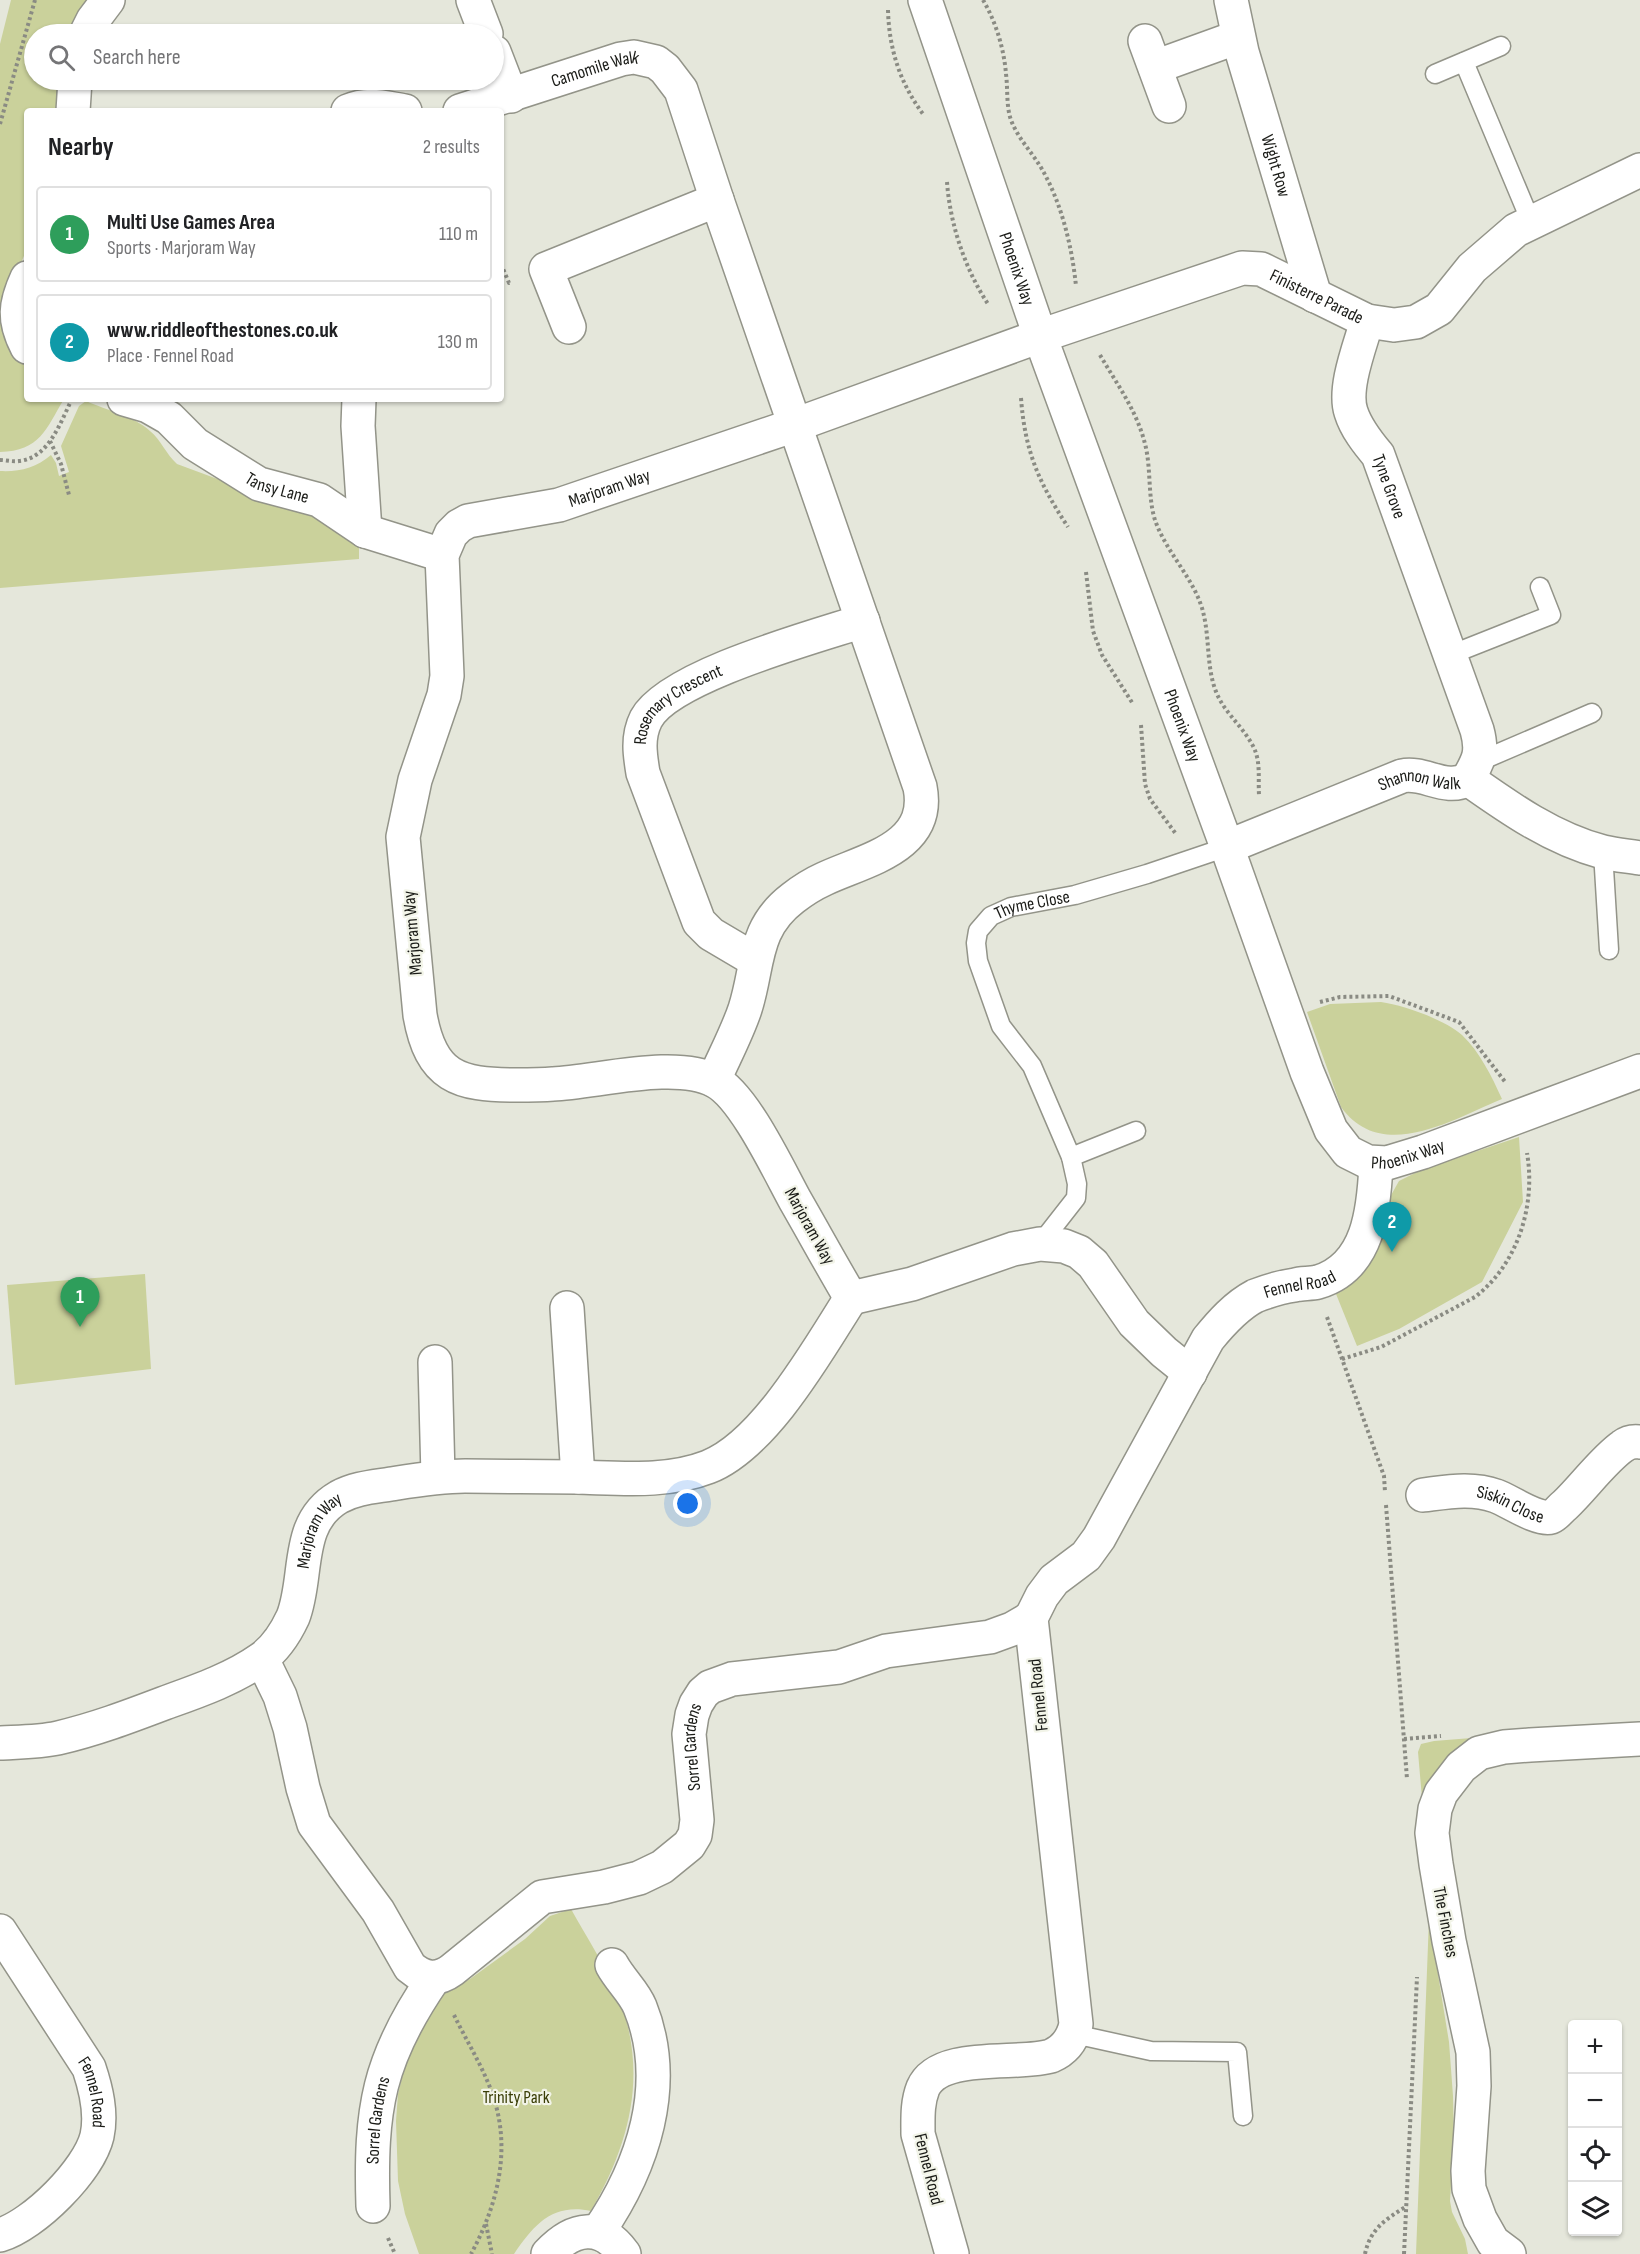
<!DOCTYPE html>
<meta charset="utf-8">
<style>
:root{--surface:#fff;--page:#f6f6f6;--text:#202124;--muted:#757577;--line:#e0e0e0;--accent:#634fc8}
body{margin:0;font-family:"Sofia Sans Condensed",sans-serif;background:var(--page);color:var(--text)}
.controls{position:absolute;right:18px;bottom:18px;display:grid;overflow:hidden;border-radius:6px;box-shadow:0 2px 4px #0004}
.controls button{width:54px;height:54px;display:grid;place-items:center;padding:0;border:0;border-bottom:2px solid var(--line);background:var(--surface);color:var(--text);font:30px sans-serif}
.you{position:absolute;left:688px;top:1504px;width:21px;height:21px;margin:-15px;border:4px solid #fff;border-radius:50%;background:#1a73e8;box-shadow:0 0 0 9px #1a73e833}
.badge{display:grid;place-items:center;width:39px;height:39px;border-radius:50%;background:var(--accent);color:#fff;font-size:20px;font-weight:700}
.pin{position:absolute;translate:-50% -50px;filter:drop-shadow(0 2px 3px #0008)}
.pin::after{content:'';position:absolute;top:32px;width:21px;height:18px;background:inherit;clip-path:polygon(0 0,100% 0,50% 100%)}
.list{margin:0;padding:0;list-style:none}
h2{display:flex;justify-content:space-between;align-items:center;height:78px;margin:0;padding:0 24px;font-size:26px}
h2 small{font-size:20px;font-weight:400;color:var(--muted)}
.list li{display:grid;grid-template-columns:39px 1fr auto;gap:18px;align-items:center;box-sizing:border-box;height:96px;margin:0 12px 12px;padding:0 12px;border:2px solid var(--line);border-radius:6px}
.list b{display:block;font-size:22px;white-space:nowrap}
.list p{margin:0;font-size:20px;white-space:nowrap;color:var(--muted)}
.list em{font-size:20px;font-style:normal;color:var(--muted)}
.icon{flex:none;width:33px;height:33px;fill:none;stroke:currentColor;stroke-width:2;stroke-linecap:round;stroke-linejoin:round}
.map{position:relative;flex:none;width:1640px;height:2254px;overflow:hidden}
.search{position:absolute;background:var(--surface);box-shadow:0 2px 4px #0004;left:24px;top:24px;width:480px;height:66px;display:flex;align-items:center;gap:15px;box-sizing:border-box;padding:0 21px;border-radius:33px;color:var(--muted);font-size:22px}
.panel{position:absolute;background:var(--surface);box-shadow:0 2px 4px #0004;left:24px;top:108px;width:480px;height:294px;border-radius:6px}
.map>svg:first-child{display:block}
</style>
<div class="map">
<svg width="1640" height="2254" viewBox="0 0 1640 2254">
<rect width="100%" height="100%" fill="#e5e7db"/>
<g fill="#cad19b">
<path d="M11,0h80l-20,34h-37v46h28l-1,31h-34v138l-10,23v87l10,9v31h37c-18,30 -24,52 -64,53v-408z"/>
<path d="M86,401c20,9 48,15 64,30 11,9 16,23 27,33l132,49 50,32v14l-359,29v-117c19,1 36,-3 51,-16l5,8 3,13 10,-4 -8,-26 18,-40z"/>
<path d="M1381,1002c23,3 64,18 81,33 18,17 30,42 40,64 -49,20 -120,65 -161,8l-34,-95 23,-8z"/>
<path d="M1519,1137l4,65 -41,80 -83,47 -42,17 -23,-57 27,-15 14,-18 8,-24 7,-35 9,-16 22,-11z"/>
<path d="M145,1274l6,95 -136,16 -8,-100z"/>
<path d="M1484,1737l-62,61 -4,-46 3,-8 13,-3z"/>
<path d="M571,1909c15,27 33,55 46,84 32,78 14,148 -26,218 -39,-8 -57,14 -77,43h-95l-14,-40 -7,-33 -2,-60 2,-27 9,-36 29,-60 34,-19 55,-40 25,-23z"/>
<path d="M1429,1919l20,123 4,54 1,43 -4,62 2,11 13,27 3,15h-52z"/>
</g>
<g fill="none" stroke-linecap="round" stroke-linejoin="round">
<g stroke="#939489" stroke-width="21">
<g id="service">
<path d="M1464,62l67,160"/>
<path d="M1435,74l66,-28"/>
<path d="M1450,655l101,-40 -11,-28"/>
<path d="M1478,762l114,-49"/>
<path d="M1603,852l6,98"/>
<path d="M1071,1157l65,-26"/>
<path id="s1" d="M1040,1244l36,-46 1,-14 -6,-27 -39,-91 -31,-40 -23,-65 -2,-18 2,-12 13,-15 20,-9 64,-12 72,-21 80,-27"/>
<path d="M1074,2034l77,17 86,1 6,64"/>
</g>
</g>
<g stroke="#939489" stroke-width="36">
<g id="minor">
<path d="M473,0l13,34"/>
<path id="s2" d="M925,0l115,336 187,511 80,225 24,58 17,22 20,10 19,1 36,-11 217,-81"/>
<path id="s3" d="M1231,0l11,52 73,244"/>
<path d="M86,34l7,-14 15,-20"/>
<path d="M1145,41l24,65"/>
<path d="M494,52l17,44"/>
<path d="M1155,67l83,-30"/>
<path d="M73,111l2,-31"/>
<path d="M348,111c21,-9 37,-3 57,0"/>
<path id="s4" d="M460,111l161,-52 13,-2 22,5 9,7 16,21 36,110 203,587c12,61 -56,73 -96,92 -11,5 -22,12 -31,19 -41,31 -34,68 -48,111 -8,24 -21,48 -31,71"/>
<path d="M27,278c-12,26 -14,42 0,69"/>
<path id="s5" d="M1367,321c-7,25 -24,67 -16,91 5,16 16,30 27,43l99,275c6,22 2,30 -9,49"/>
<path d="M569,327l-23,-58 171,-69"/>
<path id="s6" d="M124,399l24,7 21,12 26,26 64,40 60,16 46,31 77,24"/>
<path d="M359,399l-1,27 7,105"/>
<path d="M1468,779c41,29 85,60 135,73 12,3 25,4 37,6"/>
<path id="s7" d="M1227,847l175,-71c22,-5 44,16 66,3"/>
<path id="s8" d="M755,960l-44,-26 -12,-12 -56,-149c-3,-18 -6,-36 3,-54 23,-43 168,-82 217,-98"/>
<path id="s9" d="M851,1298c-19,-32 -37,-65 -56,-98 -17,-31 -51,-104 -80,-119 -39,-21 -118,1 -162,3 -12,1 -24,1 -37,1 -58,0 -85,-8 -96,-70l-17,-178 12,-57 29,-85 3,-19 -5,-121 9,-21 8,-8 9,-5 91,-16 236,-80 245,-89 202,-68 19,1 106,52 27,4 22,-3 23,-13 33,-41 44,-38 124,-60"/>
<path d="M851,1298l61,-14 101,-35 27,-5 24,2 15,6 14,12 41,59 30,29 26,21"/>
<path d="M567,1308l11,169"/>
<path d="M435,1362l3,114"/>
<path id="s10" d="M1423,1495c24,-3 49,-8 73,1 12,4 42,25 55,21 5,-2 9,-8 14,-12 18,-17 39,-46 58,-59 5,-4 10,-5 17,-4"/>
<path id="s11" d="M262,1659l18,37 10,32 13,60 11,36 64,87 32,56c14,12 27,14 42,3l90,-73 62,-10 35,-9 23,-11 27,-22 6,-10 2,-15 -8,-86 3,-19 4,-11 7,-11 7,-6 22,-8 107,-12 47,-16 104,-14 22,-8 19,-11"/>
<path id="s12" d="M0,1743c19,-1 40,-1 58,-5 39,-9 75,-23 112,-37 31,-11 64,-23 91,-42 14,-10 25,-27 32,-42 16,-41 1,-94 46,-120 17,-9 34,-10 52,-13 25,-4 48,-8 74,-8 37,0 74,1 111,1 44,1 91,6 132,-10 57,-22 111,-119 143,-169"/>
<path id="s13" d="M0,1931l89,137c7,21 13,45 8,68 -8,34 -63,89 -97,99"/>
<path id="s14" d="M373,2206c-3,-97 5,-147 61,-228"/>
<path d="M598,2232c45,-65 73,-148 42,-225 -6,-15 -20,-27 -28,-42"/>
<path d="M548,2254c25,-27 53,-32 76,0"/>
<path id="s15" d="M952,2254l-34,-120c0,-15 -1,-31 5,-46 16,-37 95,-22 128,-32 14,-6 22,-17 25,-32l-45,-406 11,-22 12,-16 32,-24 13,-18 109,-199c13,-16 28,-33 47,-43 13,-5 26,-9 40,-11 7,-2 15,-1 23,-3 51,-15 56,-73 58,-118"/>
<path d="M1509,2254l-16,-12 -13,-23 -11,-30 -1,-18 6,-85 -1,-34 -24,-111 -13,-77 -4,-31 3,-24 6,-16 20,-26 18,-14 25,-6 26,-2 110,-6"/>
</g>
</g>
<g stroke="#8a8b83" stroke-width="4" stroke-dasharray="3 3" stroke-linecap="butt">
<path d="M983,0c13,22 21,49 23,74 2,15 0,32 5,46 7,19 22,33 32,51 19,34 29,76 33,115"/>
<path d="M888,10c1,39 12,73 35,104"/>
<path d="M0,124l35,-124"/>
<path d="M947,182c3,42 18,87 41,122"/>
<path d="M501,264l8,19 3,-1"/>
<path d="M1100,355c18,31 38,57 46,93 5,24 2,50 9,72 11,32 37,56 47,88 8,27 4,55 13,81 8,23 27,36 38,57 8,15 5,32 6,49"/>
<path d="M1021,398c4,54 18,85 47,129"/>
<path d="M50,441l11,23 8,31"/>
<path d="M0,460c6,0 13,2 19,1 30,-3 41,-38 53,-62"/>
<path d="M1086,572l7,59 9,24 31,49"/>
<path d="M1141,725l4,59 5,15 26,35"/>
<path d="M1320,1002l20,-5 49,-1 70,26 47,61"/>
<path d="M1327,1317l57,159 1,16"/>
<path d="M1342,1359l39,-12 94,-50c43,-33 61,-92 52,-144"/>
<path d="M1386,1505l21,274"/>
<path d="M1404,1739l37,-3"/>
<path d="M454,2015c13,27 31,55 40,84 17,53 3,107 -23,155"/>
<path d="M486,2224l6,30"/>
<path d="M388,2238l7,16"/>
<path d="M1365,2254c5,-25 21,-35 42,-48"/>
<path d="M1404,2254l13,-277"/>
</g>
<use href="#service" stroke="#fff" stroke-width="18"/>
<use href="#minor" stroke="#fff" stroke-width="33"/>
</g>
<g text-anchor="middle" stroke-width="4.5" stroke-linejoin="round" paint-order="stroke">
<g font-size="18" fill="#1a1b17" stroke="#f2f4e8">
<text dy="6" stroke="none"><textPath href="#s4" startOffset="142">Camomile Walk</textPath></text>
<text dy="6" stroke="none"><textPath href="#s3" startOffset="172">Wight Row</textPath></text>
<text dy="6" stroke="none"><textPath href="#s2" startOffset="284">Phoenix Way</textPath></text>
<text dy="6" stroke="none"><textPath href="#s9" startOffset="2002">Finisterre Parade</textPath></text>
<text dy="6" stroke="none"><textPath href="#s6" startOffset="180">Tansy Lane</textPath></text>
<text dy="6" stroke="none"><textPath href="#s9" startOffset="1251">Marjoram Way</textPath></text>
<text dy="6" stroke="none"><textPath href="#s5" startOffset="178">Tyne Grove</textPath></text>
<text dy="6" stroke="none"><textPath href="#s8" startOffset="315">Rosemary Crescent</textPath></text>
<text dy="6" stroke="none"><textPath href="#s2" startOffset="770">Phoenix Way</textPath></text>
<text dy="6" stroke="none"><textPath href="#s7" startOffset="206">Shannon Walk</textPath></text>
<text dy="6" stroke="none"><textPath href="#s1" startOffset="412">Thyme Close</textPath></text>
<text transform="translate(412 933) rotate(-95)" y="6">Marjoram Way</text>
<text dy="6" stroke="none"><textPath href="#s2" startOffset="1292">Phoenix Way</textPath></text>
<text transform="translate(810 1226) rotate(61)" y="6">Marjoram Way</text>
<text dy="6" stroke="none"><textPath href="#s15" startOffset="1203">Fennel Road</textPath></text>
<text dy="6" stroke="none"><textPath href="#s10" startOffset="90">Siskin Close</textPath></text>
<text dy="6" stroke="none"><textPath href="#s12" startOffset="422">Marjoram Way</textPath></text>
<text transform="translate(1038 1695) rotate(-96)" y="6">Fennel Road</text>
<text dy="6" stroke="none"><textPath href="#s11" startOffset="768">Sorrel Gardens</textPath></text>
<text transform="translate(1446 1922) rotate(79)" y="6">The Finches</text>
<text dy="6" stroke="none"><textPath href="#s13" startOffset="188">Fennel Road</textPath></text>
<text dy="6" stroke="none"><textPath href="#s14" startOffset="86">Sorrel Gardens</textPath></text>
<text transform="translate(929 2169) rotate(76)" y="6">Fennel Road</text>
</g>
<g font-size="18" fill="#3a3e07" stroke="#f2f4e8">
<text x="516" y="2103">Trinity Park</text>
</g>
</g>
</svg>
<div class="controls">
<button>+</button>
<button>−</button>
<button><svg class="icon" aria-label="locate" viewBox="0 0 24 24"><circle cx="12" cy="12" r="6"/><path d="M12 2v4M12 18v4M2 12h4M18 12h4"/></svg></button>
<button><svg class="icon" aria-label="layers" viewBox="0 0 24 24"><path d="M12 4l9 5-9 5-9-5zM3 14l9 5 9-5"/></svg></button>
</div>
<div class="you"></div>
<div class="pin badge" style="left:80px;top:1327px;background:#2e9e5b">1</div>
<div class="pin badge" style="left:1392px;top:1252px;background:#0f9aa8">2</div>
<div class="search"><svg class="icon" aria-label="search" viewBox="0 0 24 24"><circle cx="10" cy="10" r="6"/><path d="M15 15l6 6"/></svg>Search here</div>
<section class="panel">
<h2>Nearby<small>2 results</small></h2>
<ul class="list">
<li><span class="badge" style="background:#2e9e5b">1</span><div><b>Multi Use Games Area</b><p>Sports · Marjoram Way</p></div><em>110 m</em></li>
<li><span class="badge" style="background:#0f9aa8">2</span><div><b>www.riddleofthestones.co.uk</b><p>Place · Fennel Road</p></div><em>130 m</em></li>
</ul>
</section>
</div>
